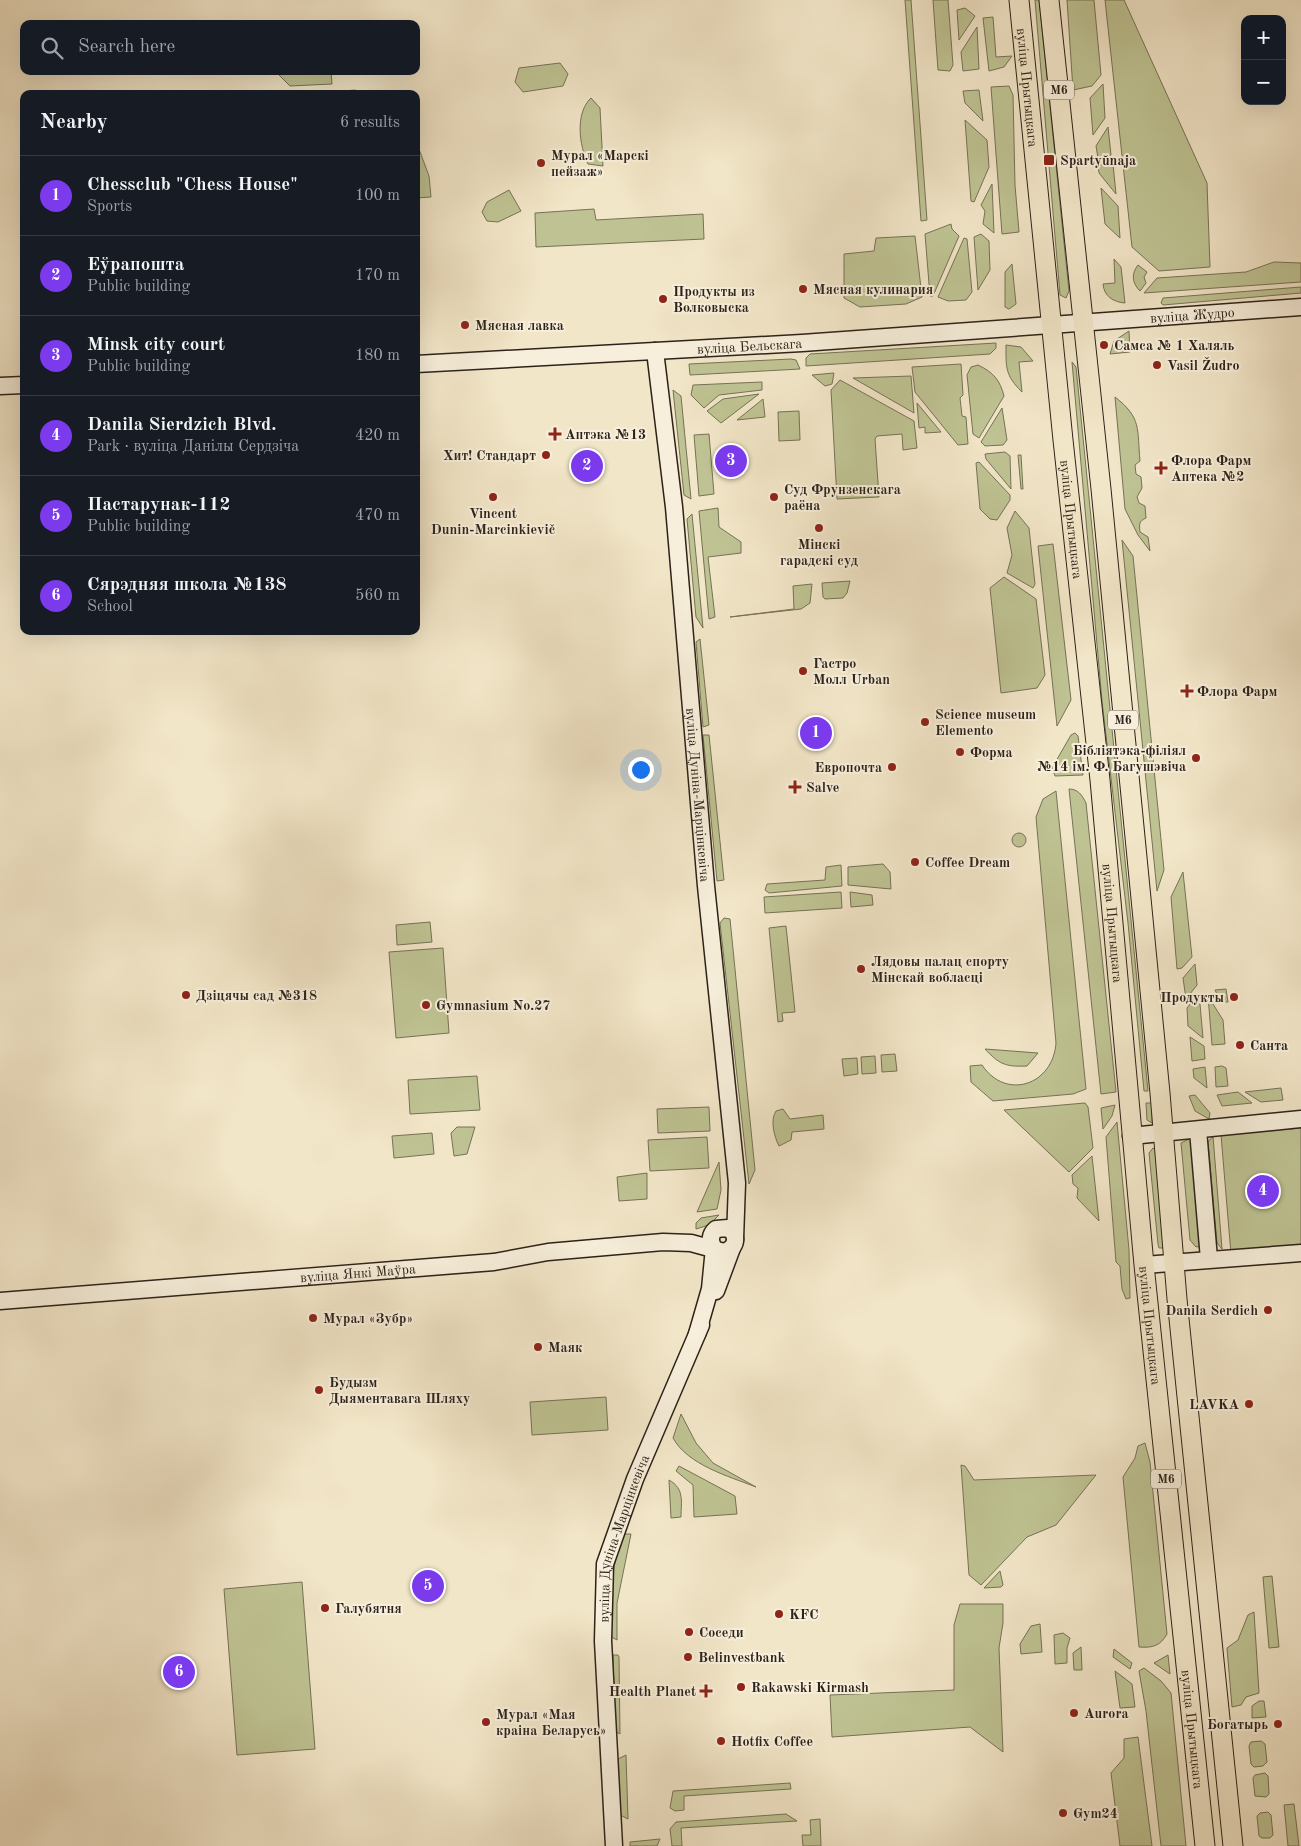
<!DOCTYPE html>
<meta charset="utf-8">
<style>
:root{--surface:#171b24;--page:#20242c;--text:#f1f3f6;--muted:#9ea1a6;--line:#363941;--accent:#7c3aed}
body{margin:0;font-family:"Old Standard TT",serif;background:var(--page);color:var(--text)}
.controls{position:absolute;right:15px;top:15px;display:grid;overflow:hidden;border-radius:10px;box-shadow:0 5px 20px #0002}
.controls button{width:45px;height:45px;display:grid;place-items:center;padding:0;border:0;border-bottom:1px solid var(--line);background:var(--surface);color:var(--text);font:25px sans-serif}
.you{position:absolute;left:640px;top:769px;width:18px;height:18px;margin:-12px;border:4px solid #fff;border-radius:50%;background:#1a73e8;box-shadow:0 0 0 8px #1a73e833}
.badge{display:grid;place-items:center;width:32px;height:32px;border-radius:50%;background:var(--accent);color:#fff;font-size:16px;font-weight:700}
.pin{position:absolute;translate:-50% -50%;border:2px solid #fff;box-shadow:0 1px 5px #0006}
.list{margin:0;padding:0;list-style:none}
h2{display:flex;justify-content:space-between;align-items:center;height:65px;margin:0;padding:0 20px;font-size:21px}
h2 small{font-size:16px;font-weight:400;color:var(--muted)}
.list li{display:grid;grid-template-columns:32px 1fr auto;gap:15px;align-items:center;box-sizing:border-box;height:80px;padding:0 20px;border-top:1px solid var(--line)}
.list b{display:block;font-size:19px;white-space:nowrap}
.list p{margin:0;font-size:16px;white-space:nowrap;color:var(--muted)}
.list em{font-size:16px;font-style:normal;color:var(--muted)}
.icon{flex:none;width:28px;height:28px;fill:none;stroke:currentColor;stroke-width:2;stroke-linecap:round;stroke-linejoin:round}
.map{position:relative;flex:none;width:1301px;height:1846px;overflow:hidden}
.search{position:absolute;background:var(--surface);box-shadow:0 5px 20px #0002;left:20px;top:20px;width:400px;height:55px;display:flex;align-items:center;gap:12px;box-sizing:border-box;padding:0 18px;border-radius:10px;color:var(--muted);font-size:19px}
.panel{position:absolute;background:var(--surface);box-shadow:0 5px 20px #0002;left:20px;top:90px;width:400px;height:545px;border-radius:10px}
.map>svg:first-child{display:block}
</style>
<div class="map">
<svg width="1301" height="1846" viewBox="0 0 1301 1846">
<rect width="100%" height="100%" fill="#f2e6c8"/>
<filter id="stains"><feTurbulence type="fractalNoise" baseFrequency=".004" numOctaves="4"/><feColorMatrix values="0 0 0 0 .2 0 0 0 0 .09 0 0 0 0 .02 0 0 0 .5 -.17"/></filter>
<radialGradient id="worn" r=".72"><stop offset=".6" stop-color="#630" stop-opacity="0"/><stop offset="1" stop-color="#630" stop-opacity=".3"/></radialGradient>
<g fill="#bfc393" stroke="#767256">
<path d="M905,0h6l16,220 -6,1z"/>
<path d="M933,0h15l5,65 -3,6 -12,-1z"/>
<path d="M1035,0h4l30,291 -3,7 -6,-3z"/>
<path d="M1067,0h27l7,75 -9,11 -19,4z"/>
<path d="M1105,0h19l83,183 3,84 -51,4 -27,-24z"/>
<path d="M965,8l10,8 -16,24 -2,-30z"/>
<path d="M993,17l3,40 16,-1 -8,11 -15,4 -6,-53z"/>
<path d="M977,27l2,42 -16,2 -2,-19z"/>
<path d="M560,63l8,11 -5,12 -40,6 -8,-10 4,-14z"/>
<path d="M278,71h53l1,13 -42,2 -12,-12z"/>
<path d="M1103,84l2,34 -12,17 -3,-37z"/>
<path d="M1009,86l4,9 2,90 4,47 -17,2 -11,-147z"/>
<path d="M355,90l8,4h-54z"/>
<path d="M979,90l4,31 -18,-18 -2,-12z"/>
<path d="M591,98l9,10 3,58 -15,-2c-9,-19 -13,-51 3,-66z"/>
<path d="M965,120l22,20 2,27 -15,35 -3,-1z"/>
<path d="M1108,127l3,28 -13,3 -2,-12z"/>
<path d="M416,141l13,35 2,21 -15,1z"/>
<path d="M1113,164l3,30 -17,-21 -1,-8z"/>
<path d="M992,184l2,49 -11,-9 2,-13 -4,-6z"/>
<path d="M1101,188l17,18 2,32 -15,-14z"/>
<path d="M509,190l12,21 -23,11 -11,-1 -5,-9 5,-10z"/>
<path d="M594,209l2,11 107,-6 1,25 -168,8 -1,-34z"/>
<path d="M951,224l1,5 7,7 -26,60h-3l-5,-62z"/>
<path d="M981,234l8,7 1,29 -12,20 -4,-53z"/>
<path d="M915,236l7,61 -16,7 -46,3 -16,-9v-44l30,-3 2,-13z"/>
<path d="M964,238l3,1 5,53 -6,8 -18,1 -10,-4z"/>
<path d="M1114,259l7,8 4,36c-12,-1 -21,-7 -22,-19l12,-1z"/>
<path d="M1274,262l27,1v19l-157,11 13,-15 89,-6z"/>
<path d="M1012,264l4,40 -7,5 -4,-2v-35z"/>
<path d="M1138,265l9,7 -3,5 2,6 -6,8c-8,-8 -9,-17 -2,-26z"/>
<path d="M1301,287v6l-138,12 -2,-2 2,-5z"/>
<path d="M1129,331l1,21 -20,2 4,-13z"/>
<path d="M996,343v5l-6,6 -184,12v-8l4,-4z"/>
<path d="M1006,345l15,2 12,14 -14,1 3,30c-17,-17 -16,-24 -16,-47z"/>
<path d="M791,359l5,1 4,9 -110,6 -1,-11z"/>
<path d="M1072,362l4,5 72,724h-4l-16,-168 -26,-222z"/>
<path d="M961,364l2,31 -3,3 2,18 4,1 2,27 -10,1 -43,-53 -3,-25z"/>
<path d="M978,365c15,7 22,15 26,31l-25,42 -6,-4 -6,-59 4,-8z"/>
<path d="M834,373l-2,11 -7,2 -13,-11z"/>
<path d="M911,376l3,37 -61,-35z"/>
<path d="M840,380l74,41 3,27 -14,2 -1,-16 -25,2 -2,3 4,58 -42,2 -6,-109z"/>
<path d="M762,382v8l-43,5 -15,13 -13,-13 2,-10z"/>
<path d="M673,390l8,6 10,103 -7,-4z"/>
<path d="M759,394l-38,29 -14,-12 16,-12z"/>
<path d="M1115,397c27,21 22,32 25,64l-5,4 1,9 5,3 1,11 -5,9 2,6 6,3 1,12c-7,3 -7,6 -6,14l8,5 2,14 -12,-16 -13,-26z"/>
<path d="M763,399l2,18 -28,3z"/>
<path d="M917,403l24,29 -16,1v-6l-6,1z"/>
<path d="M1002,408l5,32 -4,5 -18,1 -4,-4z"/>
<path d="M799,411l1,29 -21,1 -1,-29z"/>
<path d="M709,434l5,60 -15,2 -5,-61z"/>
<path d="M1005,452l5,4 1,33 -25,-30 -1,-5z"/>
<path d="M1018,455h3l2,34h-2z"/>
<path d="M979,462l31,33v5l-13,20 -7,-1 -10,-10 -4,-46z"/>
<path d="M718,508l1,19 22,15v11l-33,4 7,60 -6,2 -10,-108z"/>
<path d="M1015,511l14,17 6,56 -2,4 -26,-15 5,-18 -5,-27z"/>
<path d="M692,514l11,114 -7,-11 -9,-98z"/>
<path d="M1122,540l11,16 31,314 -7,21z"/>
<path d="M1053,544l18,156 -14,26 -19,-180z"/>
<path d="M1004,577l32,22 9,76 -8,13 -36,5 -11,-105z"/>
<path d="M850,581l-3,12 -4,5 -18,1 -2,-2 -1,-14z"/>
<path d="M812,584l-2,19 -9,6 -71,8 64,-8 -1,-23z"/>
<path d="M700,639l9,86 -6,2 -7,-85z"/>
<path d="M1075,733l3,3 5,39 -28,1 -3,-8 19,-33z"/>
<path d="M703,735h6l15,145 -7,1z"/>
<path d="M1069,789c9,0 13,6 17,14l30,289 -15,2z"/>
<path d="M1056,791l30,298 -13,5 -80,7 -22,-19 -1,-16 12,-1c24,36 71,20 74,-22l-20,-226 7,-18z"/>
<circle cx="1019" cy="840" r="7"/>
<path d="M883,864l7,8 1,17 -43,-4v-18z"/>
<path d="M841,865l1,21 -73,7 -4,-3 2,-6 58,-4 1,-13z"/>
<path d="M1183,872l9,85 -10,11 -5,1 -6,-72z"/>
<path d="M841,892l1,16 -77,5 -1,-16z"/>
<path d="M850,892l22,3 1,10 -22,2z"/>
<path d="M724,918l6,1 25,251 -6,14 -29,-261z"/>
<path d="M430,922l2,20 -35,3 -1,-20z"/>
<path d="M786,926l9,86 -13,1 1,8 -5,1 -9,-94z"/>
<path d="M443,948l6,85 -53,5 -7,-86z"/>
<path d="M1195,964l2,21 -11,14 -3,-21z"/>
<path d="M1226,989l2,13h-7l-6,-12z"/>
<path d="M1199,993l4,45 -15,-12 -1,-18z"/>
<path d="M1208,996l15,24 2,24 -13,1z"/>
<path d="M1190,1037l14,9 1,13 -13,2z"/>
<path d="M985,1049l53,4 -11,13c-22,1 -28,-2 -42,-17z"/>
<path d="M895,1054l2,17 -15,1 -1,-17z"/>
<path d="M875,1056l1,17 -14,1 -1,-17z"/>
<path d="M857,1058l1,16 -14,2 -2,-17z"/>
<path d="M1222,1066l4,2 2,18 -12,1 -1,-20z"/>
<path d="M1205,1067l2,21 -13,-10 -1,-9z"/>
<path d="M477,1076l3,34 -70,4 -2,-34z"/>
<path d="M1281,1088l2,12 -22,2 -16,-10z"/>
<path d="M1238,1092l14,11 -30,3 -5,-11z"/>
<path d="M1195,1095l15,18 -1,6 -14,-8 -6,-15z"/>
<path d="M1085,1103l3,4 5,41 -24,24 -65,-62z"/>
<path d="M1146,1103h6v20l-5,-3z"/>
<path d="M1115,1105l-3,11 -9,13 -2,-21z"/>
<path d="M709,1107l1,24 -52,2 -1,-24z"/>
<path d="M783,1109l7,10 33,-4 1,14 -32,3 -1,8 -12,6c-5,-10 -9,-26 -3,-35z"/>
<path d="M1117,1122l12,128 1,48 -4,1 -4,-10 -2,-23 -4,-4 -10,-125z"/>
<path d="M457,1127h18l-8,27 -13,2 -3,-23z"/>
<path d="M1301,1128v120l-70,6 -10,-119z"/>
<path d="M432,1133l2,21 -40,4 -2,-22z"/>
<path d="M1213,1136l9,113 -5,-6 -9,-101z"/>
<path d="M707,1137l2,31 -59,3 -2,-31z"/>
<path d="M1193,1137l9,109 -6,1 -6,-7 -9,-97z"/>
<path d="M1153,1148l3,2 8,98h-5l-1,-4 -9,-91z"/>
<path d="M1092,1156l7,65 -22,-23 1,-10 -5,-4 -1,-9z"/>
<path d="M719,1162l2,28 -4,19 -20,3z"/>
<path d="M647,1173v26l-28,2 -2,-24z"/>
<path d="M719,1215l-10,10 -13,4v-6l5,-5z"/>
<path d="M606,1397l2,33 -76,5 -2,-33z"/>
<path d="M681,1414l15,29 17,20 43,24c-28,-11 -68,-22 -83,-49z"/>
<path d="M1145,1443l5,19 17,172c-7,12 -14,14 -28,13l-16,-170 12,-19 3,-12z"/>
<path d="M961,1465l4,1 9,14 122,-5 -40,50 -29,12 -46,48 -12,-10z"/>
<path d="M679,1466l56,30 2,18 -43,3 -1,-32 -17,-14z"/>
<path d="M669,1480c16,9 12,22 12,37l-10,1z"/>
<path d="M622,1534h9l-14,69v37l-9,-5 4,-60z"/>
<path d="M1000,1571l3,14 -2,2 -17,1z"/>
<path d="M1272,1576l7,71 -10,1 -6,-71z"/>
<path d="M302,1582l13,167 -78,6 -13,-166z"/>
<path d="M960,1604h43v19l-4,25 4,104 -33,-25 -138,10 -2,-42 124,-5v-65z"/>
<path d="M1254,1612l5,81 -13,4 -5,8 -9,2 -5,-59 11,-8 10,-25z"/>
<path d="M1040,1624l2,28 -21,2 -1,-10 11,-18z"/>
<path d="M1063,1633l7,5 -3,10v15l-12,1 -1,-29z"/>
<path d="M1081,1647l1,23h-8l-1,-17z"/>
<path d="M1114,1649l18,14 -2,6 -17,-12z"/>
<path d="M613,1655h5l1,2 1,77 -5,-3z"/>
<path d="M1168,1655l2,19 -16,-11z"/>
<path d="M1144,1668l17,13 10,12 15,153h-25l-15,-135 -7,-40z"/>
<path d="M1115,1671l17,13 3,23 -15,1z"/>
<path d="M1259,1701h5l2,16 -14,1v-12z"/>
<path d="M1138,1737l14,109h-32l-9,-73 13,-15v-19z"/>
<path d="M1261,1741l4,3 2,18 -4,4 -9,1 -3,-3 -2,-18 2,-4z"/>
<path d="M626,1755l2,64 -8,-4 -2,-56z"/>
<path d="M1265,1773l3,3 1,18 -3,3 -11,-1 -2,-18 2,-3z"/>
<path d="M790,1783l1,6 -107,7v14l-9,1 -5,-3 3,-17z"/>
<path d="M1294,1804l5,42h-11l-4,-41z"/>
<path d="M1268,1812l3,3 2,20 -3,3h-8l-3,-2 -2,-20 3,-3z"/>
<path d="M786,1814l11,7 -116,7 1,18h-10l-2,-17 6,-7z"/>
<path d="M820,1819l1,27h-18l-1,-11h9l-1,-15z"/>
<path d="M660,1839l-3,7h-27v-4z"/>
</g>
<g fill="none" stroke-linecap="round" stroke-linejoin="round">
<g stroke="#2d2219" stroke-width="19">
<g id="secondary">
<path id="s1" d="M655,351l19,156 32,379 31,297 -2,56"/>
<path id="s2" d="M416,364l386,-21 499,-36"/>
<path d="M0,386l24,-1"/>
<path d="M1198,1130l11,129"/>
<path d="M1131,1136l170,-17"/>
<path d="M1144,1265l157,-12"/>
<path d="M716,1291l16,-43"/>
<path id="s3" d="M0,1301l494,-39 54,-10 115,-10 28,1 33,9c13,-4 15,-17 4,-24l-12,1c-6,5 -7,12 -2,19l-4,41 -13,45"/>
<path id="s4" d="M614,1846l-11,-205 2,-77 30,-85 66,-154"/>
</g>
</g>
<g stroke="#2d2219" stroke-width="21">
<g id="primary">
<path id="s5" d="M1019,0l44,440 37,340 44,485 61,581"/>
<path d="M1049,0l52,489 59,604 17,206 56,547"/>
</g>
</g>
<use href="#secondary" stroke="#f7efdb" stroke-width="16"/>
<use href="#primary" stroke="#f2e6c8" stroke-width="19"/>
</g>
<g fill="#8f2418" stroke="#f7efdb" stroke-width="2">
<rect x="1043" y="154" width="12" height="12" rx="2.5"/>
<circle cx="541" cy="163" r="5"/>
<circle cx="803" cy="289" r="5"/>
<circle cx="663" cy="299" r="5"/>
<circle cx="465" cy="325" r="5"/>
<circle cx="1104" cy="345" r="5"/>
<circle cx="1157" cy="365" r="5"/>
<path d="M552.5 426.5h5v5h5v5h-5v5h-5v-5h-5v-5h5z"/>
<circle cx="546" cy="455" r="5"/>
<path d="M1158.5 460.5h5v5h5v5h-5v5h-5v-5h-5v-5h5z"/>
<circle cx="493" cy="497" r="5"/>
<circle cx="774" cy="497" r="5"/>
<circle cx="819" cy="528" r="5"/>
<circle cx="803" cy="671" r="5"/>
<path d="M1184.5 683.5h5v5h5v5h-5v5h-5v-5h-5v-5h5z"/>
<circle cx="925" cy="722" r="5"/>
<circle cx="960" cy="752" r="5"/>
<circle cx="1196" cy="758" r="5"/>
<circle cx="892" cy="767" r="5"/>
<path d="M792.5 779.5h5v5h5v5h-5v5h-5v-5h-5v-5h5z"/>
<circle cx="915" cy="862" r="5"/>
<circle cx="861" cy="969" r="5"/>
<circle cx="186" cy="995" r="5"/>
<circle cx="1234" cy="997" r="5"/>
<circle cx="426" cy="1005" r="5"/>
<circle cx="1240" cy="1045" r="5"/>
<circle cx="1268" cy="1310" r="5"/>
<circle cx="313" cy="1318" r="5"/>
<circle cx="538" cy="1347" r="5"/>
<circle cx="319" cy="1390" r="5"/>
<circle cx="1249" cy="1404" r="5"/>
<circle cx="325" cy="1608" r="5"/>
<circle cx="779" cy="1614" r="5"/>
<circle cx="689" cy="1632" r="5"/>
<circle cx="688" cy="1657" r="5"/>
<circle cx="741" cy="1687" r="5"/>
<path d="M703.5 1683.5h5v5h5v5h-5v5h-5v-5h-5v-5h5z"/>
<circle cx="1074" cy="1713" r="5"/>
<circle cx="486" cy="1722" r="5"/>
<circle cx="1278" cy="1724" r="5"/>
<circle cx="721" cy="1741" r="5"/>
<circle cx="1063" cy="1813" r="5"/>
</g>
<g text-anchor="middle" stroke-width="4" stroke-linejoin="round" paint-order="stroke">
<g fill="#f7efdb" stroke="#6a6053" stroke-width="1">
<rect x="1044" y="80.5" width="30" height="19" rx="4"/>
<rect x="1108" y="710.5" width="30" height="19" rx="4"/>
<rect x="1151" y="1469.5" width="30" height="19" rx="4"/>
</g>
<g font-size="12" font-weight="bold" fill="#2d2219">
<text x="1059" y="94">М6</text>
<text x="1123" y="724">М6</text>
<text x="1166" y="1483">М6</text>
</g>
<g font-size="14" fill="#2d2219" stroke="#f7efdb">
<text dy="5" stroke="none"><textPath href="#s5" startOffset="88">вуліца Прытыцкага</textPath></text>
<text dy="5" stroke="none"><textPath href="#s2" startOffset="778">вуліца Жудро</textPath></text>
<text dy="5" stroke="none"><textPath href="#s2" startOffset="334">вуліца Бельскага</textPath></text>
<text dy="5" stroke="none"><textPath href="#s5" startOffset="522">вуліца Прытыцкага</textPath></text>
<text dy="5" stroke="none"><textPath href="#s1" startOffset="446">вуліца Дуніна-Марцінкевіча</textPath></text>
<text dy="5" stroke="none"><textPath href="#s5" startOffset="928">вуліца Прытыцкага</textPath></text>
<text dy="5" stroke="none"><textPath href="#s3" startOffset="359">вуліца Янкі Маўра</textPath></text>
<text dy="5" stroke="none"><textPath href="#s5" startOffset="1332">вуліца Прытыцкага</textPath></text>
<text dy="5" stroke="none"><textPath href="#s4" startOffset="311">вуліца Дуніна-Марцінкевіча</textPath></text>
<text dy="5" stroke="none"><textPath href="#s5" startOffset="1738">вуліца Прытыцкага</textPath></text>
</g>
<g font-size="14" font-weight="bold" fill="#2d2219" stroke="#f7efdb" text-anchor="start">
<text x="551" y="160">Мурал «Марскі<tspan x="551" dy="16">пейзаж»</tspan></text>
<text x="1060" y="165">Spartyŭnaja</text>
<text x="813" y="294">Мясная кулинария</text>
<text x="673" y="296">Продукты из<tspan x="673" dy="16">Волковыска</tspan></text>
<text x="475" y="330">Мясная лавка</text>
<text x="1114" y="350">Самса № 1 Халяль</text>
<text x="1167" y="370">Vasil Žudro</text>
<text x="565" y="439">Аптэка №13</text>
<text x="536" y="460" text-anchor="end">Хит! Стандарт</text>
<text x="1171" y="465">Флора Фарм<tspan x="1171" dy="16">Аптека №2</tspan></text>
<text x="784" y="494">Суд Фрунзенскага<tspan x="784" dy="16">раёна</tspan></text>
<text x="493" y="518" text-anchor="middle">Vincent<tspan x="493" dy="16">Dunin-Marcinkievič</tspan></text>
<text x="819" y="549" text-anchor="middle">Мінскі<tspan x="819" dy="16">гарадскі суд</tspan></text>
<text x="813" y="668">Гастро<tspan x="813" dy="16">Молл Urban</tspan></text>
<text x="1197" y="696">Флора Фарм</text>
<text x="935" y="719">Science museum<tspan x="935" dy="16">Elemento</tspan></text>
<text x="1186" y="755" text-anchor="end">Бібліятэка-філіял<tspan x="1186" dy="16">№14 ім. Ф. Багушэвіча</tspan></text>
<text x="970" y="757">Форма</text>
<text x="882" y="772" text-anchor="end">Европочта</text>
<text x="806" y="792">Salve</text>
<text x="925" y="867">Coffee Dream</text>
<text x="871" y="966">Лядовы палац спорту<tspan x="871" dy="16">Мінскай вобласці</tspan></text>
<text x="196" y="1000">Дзіцячы сад №318</text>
<text x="1224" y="1002" text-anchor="end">Продукты</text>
<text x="436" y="1010">Gymnasium No.27</text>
<text x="1250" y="1050">Санта</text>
<text x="1258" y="1315" text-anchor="end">Danila Serdich</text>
<text x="323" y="1323">Мурал «Зубр»</text>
<text x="548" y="1352">Маяк</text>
<text x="329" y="1387">Будызм<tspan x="329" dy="16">Дыяментавага Шляху</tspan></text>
<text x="1239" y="1409" text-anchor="end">LAVKA</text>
<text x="335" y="1613">Галубятня</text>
<text x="789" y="1619">KFC</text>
<text x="699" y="1637">Соседи</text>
<text x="698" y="1662">Belinvestbank</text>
<text x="751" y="1692">Rakawski Kirmash</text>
<text x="696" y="1696" text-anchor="end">Health Planet</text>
<text x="1084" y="1718">Aurora</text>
<text x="496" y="1719">Мурал «Мая<tspan x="496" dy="16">краіна Беларусь»</tspan></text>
<text x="1268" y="1729" text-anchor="end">Богатырь</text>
<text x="731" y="1746">Hotfix Coffee</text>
<text x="1073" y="1818">Gym24</text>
</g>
</g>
<rect width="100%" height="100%" filter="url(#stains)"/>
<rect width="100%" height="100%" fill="url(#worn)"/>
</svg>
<div class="controls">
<button>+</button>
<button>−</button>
</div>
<div class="you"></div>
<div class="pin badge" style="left:816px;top:733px">1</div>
<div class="pin badge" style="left:587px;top:466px">2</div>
<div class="pin badge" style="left:731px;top:461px">3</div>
<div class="pin badge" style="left:1263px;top:1191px">4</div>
<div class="pin badge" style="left:428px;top:1586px">5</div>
<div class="pin badge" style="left:179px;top:1672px">6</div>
<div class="search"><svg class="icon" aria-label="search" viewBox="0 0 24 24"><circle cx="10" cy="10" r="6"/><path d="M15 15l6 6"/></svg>Search here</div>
<section class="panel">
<h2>Nearby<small>6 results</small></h2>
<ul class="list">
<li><span class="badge">1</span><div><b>Chessclub &quot;Chess House&quot;</b><p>Sports</p></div><em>100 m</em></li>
<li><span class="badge">2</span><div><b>Еўрапошта</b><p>Public building</p></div><em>170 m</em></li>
<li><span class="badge">3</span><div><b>Minsk city court</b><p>Public building</p></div><em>180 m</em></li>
<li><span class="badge">4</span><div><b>Danila Sierdzich Blvd.</b><p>Park · вуліца Данілы Сердзіча</p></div><em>420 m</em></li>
<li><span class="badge">5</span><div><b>Пастарунак-112</b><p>Public building</p></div><em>470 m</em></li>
<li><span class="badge">6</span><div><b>Сярэдняя школа №138</b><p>School</p></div><em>560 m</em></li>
</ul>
</section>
</div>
